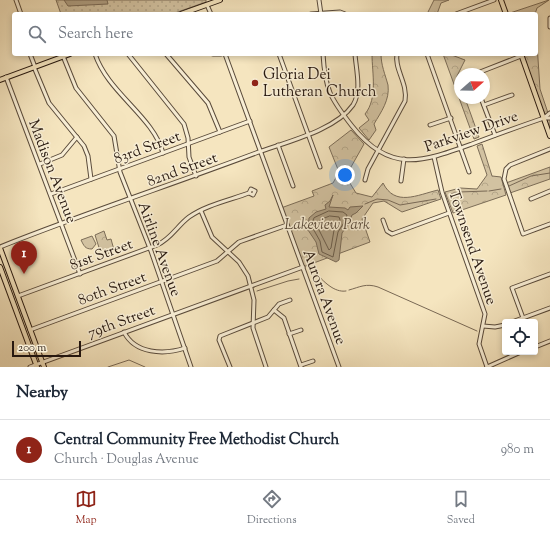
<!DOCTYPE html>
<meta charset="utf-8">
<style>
:root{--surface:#fff;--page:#f6f6f7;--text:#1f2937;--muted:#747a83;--line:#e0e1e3;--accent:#8f2418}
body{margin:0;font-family:"Sorts Mill Goudy",serif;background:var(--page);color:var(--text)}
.controls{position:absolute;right:12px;bottom:12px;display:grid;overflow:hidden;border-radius:4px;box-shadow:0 2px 6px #0003}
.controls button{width:36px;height:36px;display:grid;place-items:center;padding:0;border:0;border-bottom:1px solid var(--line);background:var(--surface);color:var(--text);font:20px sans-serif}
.compass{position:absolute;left:454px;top:68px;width:36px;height:36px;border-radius:50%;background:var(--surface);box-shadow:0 2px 6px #0003;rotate:70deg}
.scale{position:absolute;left:12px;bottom:10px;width:69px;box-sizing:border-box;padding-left:4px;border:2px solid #27180f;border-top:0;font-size:11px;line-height:14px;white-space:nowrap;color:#27180f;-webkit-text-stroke:3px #f8eed5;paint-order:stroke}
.you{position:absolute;left:345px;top:175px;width:14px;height:14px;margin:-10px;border:3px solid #fff;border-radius:50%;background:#1a73e8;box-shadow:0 0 0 6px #1a73e833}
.badge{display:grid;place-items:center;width:26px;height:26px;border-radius:50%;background:var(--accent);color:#fff;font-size:13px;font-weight:700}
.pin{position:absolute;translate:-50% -33px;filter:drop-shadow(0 1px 2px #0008)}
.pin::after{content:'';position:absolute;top:21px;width:14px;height:12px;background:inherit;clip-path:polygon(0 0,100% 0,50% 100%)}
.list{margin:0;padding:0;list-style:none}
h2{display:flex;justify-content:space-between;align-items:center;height:52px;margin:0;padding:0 16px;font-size:17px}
h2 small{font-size:13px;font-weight:400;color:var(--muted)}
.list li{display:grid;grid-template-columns:26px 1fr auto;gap:12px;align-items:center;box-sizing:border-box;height:60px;padding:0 16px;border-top:1px solid var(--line)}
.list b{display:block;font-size:15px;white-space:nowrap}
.list p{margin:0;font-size:13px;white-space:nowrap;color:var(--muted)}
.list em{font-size:13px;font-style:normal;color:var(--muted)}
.icon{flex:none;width:22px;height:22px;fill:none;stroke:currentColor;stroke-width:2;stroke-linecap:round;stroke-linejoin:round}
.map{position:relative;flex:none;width:550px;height:367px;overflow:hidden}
.search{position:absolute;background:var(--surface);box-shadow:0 2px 6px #0003;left:12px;right:12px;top:12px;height:44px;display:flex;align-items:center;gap:10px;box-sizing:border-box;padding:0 14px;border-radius:4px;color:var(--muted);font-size:15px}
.sheet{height:112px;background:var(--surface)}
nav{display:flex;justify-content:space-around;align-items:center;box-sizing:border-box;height:56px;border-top:1px solid var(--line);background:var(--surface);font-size:11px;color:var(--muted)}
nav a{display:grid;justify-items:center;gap:2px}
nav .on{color:var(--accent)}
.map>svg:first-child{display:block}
</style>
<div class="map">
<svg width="550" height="367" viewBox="0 0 550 367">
<defs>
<pattern id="grass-dots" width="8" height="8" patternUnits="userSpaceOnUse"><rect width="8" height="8" fill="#d2c2a1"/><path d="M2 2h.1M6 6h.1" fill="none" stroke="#b4a689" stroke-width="1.8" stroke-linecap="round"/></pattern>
<pattern id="park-crowns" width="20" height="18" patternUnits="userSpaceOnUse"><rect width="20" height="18" fill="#d2c2a1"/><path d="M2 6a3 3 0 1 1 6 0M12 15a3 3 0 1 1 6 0" fill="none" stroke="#b4a689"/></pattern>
</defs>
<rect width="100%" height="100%" fill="#f5e5bf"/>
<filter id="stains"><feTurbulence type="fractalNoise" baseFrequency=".005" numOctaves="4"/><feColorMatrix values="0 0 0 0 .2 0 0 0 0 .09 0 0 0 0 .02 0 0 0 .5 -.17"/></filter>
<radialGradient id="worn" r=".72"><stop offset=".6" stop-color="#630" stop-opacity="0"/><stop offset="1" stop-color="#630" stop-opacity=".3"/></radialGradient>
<path fill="url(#grass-dots)" stroke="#7c6d58" d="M56,0h150v2l-34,12h-111z"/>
<g fill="url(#park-crowns)" stroke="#7c6d58">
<path d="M434,0h15l-8,3 -4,11h-10z"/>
<path d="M549,0l-12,8 -2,6h-28z"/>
<path d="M536,29l4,60 8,24 -4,5h6v18l-29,-82h15z"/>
<path d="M372,54h9c0,11 4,20 7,31 2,15 -7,27 -14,39l2,6 -7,10 -10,-12 10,-8 -4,-6c13,-16 7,-41 7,-60z"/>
<path d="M443,54h6l16,6 -8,16 3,8v14h5l14,39 -5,2z"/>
<path d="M351,130l13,14 -13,23 -3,13 8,13 16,4 11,-14c12,24 34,12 55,7l3,9 -39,13 -18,-11 -11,2 -11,16 8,23 -67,25 -22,-59 33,-12 -2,-5 21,-8 6,-11 -10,-25z"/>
<path d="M482,144l10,32 9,1 5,18 -53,18 -8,-21 15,-4 17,1 10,-14 -10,-29z"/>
<path d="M550,167v12l-40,14 -4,-10z"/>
<path d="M104,231l3,9 4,-1 3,11 -12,7 -7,-22z"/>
</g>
<path fill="#d2c2a1" stroke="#7c6d58" d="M92,236l4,8 -4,5c-7,0 -8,-3 -11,-9z"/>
<g fill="#af9f83" stroke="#796955">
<path d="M64,0h43l1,4 -40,2z"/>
<path d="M333,195l-4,12 16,1 3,2 2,-3 13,-1 -7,7 -4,2 -3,8 -7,10 -3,27 -3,2 -17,-8 -3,-12 -8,-12 -3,-1 3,-1 1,-10 7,-6 10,-3 -1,-4 5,-4z"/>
</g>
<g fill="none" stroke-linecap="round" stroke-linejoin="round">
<g stroke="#6b5c49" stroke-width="1">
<path d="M329,211l14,1 4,3 -2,6 -7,11 -5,25 -11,-5 -2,-11 -9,-16 3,-7z"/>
<path d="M330,216l9,1 1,3 -6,10 -3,18 -2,2 -13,-26 4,-4z"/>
</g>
<g stroke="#796955" stroke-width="1">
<path d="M509,186l22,-10 19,-3"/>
<path d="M489,191l12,-2"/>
<path d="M451,194l8,-2 28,-1"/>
<path d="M365,204l12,-5 11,1 12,5 36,-6"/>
<path d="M315,272c8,9 19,21 31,19"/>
<path d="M349,290c11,-3 17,-7 29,-3l99,44"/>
<path d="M257,291l31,-10 11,-2"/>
<path d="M108,367l21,-7 16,7"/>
</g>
<g stroke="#5a4b3b" stroke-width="5">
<g id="minor">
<path d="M16,0l5,14"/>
<path d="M319,0l2,14"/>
<path d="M207,5l4,9"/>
<path d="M311,14l29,-2 5,2"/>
<path d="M456,14l38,-14"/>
<path d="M550,18v9"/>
<path d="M30,54l5,13"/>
<path d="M95,54c13,39 58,62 68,99"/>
<path d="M128,54l56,70 4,14 1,19 7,19"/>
<path d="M166,54l42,49 12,29"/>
<path d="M213,54h8"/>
<path d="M225,54l114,313"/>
<path d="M279,54l41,113"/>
<path d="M323,54c2,35 7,44 29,72 38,48 70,36 120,18 24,-9 48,-18 72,-26h6"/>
<path d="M427,54l42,118"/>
<path d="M63,56l13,32 38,48 6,36 31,79 40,116"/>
<path d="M34,67l15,36 35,43 4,10 3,23"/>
<path d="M475,74l46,-18"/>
<path d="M6,77l74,197"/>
<path d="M481,98l14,37"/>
<path d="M484,105l28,-10"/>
<path d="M544,118l6,-5"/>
<path d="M430,125l21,-7"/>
<path d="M278,145l15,41"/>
<path d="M550,149l-40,16 -4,4 -2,10 19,55 27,-10"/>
<path d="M434,157l8,35 43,122 -6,30 8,23"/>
<path d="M40,164l22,-9 15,-18"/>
<path d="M365,180l3,-11 37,-68c3,-18 -11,-32 -8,-47"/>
<path d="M401,181l3,-22"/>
<path d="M51,194l199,-73"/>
<path d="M531,199l19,-8"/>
<path d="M201,211l11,26 27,25 9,14 6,24 -1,28 13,39"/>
<path d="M383,220l4,11 5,3 57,-21"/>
<path d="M0,247c85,-34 171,-62 256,-94 29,-11 79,-22 97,-48 9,-14 3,-36 2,-51"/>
<path d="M18,296l139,-51c14,-6 20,-19 32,-28 17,-12 41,-17 60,-24l4,2 2,-4 -4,-2 -2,4"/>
<path d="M274,310l10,8 17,49"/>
<path d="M523,318l-11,-30 38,-14"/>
<path d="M512,322l38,-14"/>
<path d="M483,326l12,1 10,-2"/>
<path d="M30,330l187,-69 22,-19 48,-17"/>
<path d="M124,332c11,22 40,23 61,16"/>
<path d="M289,334l12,-4"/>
<path d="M535,347l15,-6"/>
<path d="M301,365l12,-4"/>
<path d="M30,367l273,-100"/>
<path d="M230,367l-11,-27 1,-4 48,-19 11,-13 11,-4"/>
<path d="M487,367l34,-15"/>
</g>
</g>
<g stroke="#27180f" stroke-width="6">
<g id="major">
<path d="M501,0l5,14"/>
<path d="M181,14l39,-14"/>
<path d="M521,54l29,82"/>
<path d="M0,80l70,-26"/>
<path d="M0,248l44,119"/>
<path d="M0,267l37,100"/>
</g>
</g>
<use href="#minor" stroke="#f8eed5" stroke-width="3"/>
<use href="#major" stroke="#f5e5bf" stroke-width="4"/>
</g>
<circle fill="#8f2418" stroke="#f8eed5" stroke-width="1.5" cx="255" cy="83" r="4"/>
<g text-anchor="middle" stroke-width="3" stroke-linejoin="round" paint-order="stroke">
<g font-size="15" fill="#27180f" stroke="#f8eed5" text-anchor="start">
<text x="263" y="79">Gloria Dei<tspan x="263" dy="17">Lutheran Church</tspan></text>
</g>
<g font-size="15" fill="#27180f" stroke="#f8eed5">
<text transform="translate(471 131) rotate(-19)" y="5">Parkview Drive</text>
<text transform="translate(147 147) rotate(-20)" y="5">83rd Street</text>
<text transform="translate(182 169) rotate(-20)" y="5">82nd Street</text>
<text transform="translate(53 171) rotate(69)" y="5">Madison Avenue</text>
<text transform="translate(473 247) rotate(71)" y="5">Townsend Avenue</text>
<text transform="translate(160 249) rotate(70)" y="5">Airline Avenue</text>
<text transform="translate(101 254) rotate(-20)" y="5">81st Street</text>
<text transform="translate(112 288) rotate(-20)" y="5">80th Street</text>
<text transform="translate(325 297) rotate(70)" y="5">Aurora Avenue</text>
<text transform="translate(121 321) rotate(-20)" y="5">79th Street</text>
</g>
<g font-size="15" font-style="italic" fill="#5a4b3b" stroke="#f8eed5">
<text x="327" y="229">Lakeview Park</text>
</g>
</g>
<rect width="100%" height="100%" filter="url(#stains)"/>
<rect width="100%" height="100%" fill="url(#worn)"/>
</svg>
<div class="controls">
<button><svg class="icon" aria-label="locate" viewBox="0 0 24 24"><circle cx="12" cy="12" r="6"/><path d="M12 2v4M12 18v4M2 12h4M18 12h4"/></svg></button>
</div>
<svg class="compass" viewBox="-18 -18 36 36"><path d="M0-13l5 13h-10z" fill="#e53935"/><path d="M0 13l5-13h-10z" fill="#747a83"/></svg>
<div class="scale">200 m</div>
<div class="you"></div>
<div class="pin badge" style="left:24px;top:274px">1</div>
<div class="search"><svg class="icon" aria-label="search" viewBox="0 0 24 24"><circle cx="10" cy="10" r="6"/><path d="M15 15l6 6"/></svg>Search here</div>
</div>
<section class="sheet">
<h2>Nearby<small></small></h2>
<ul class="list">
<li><span class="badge">1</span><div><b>Central Community Free Methodist Church</b><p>Church · Douglas Avenue</p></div><em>980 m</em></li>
</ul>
</section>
<nav>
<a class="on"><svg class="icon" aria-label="map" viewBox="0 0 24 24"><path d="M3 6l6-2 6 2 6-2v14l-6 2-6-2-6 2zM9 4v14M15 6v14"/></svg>Map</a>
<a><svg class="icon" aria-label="directions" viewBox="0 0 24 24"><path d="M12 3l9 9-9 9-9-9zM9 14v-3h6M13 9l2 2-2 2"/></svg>Directions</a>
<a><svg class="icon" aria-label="saved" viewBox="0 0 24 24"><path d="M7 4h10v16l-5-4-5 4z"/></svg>Saved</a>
</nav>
